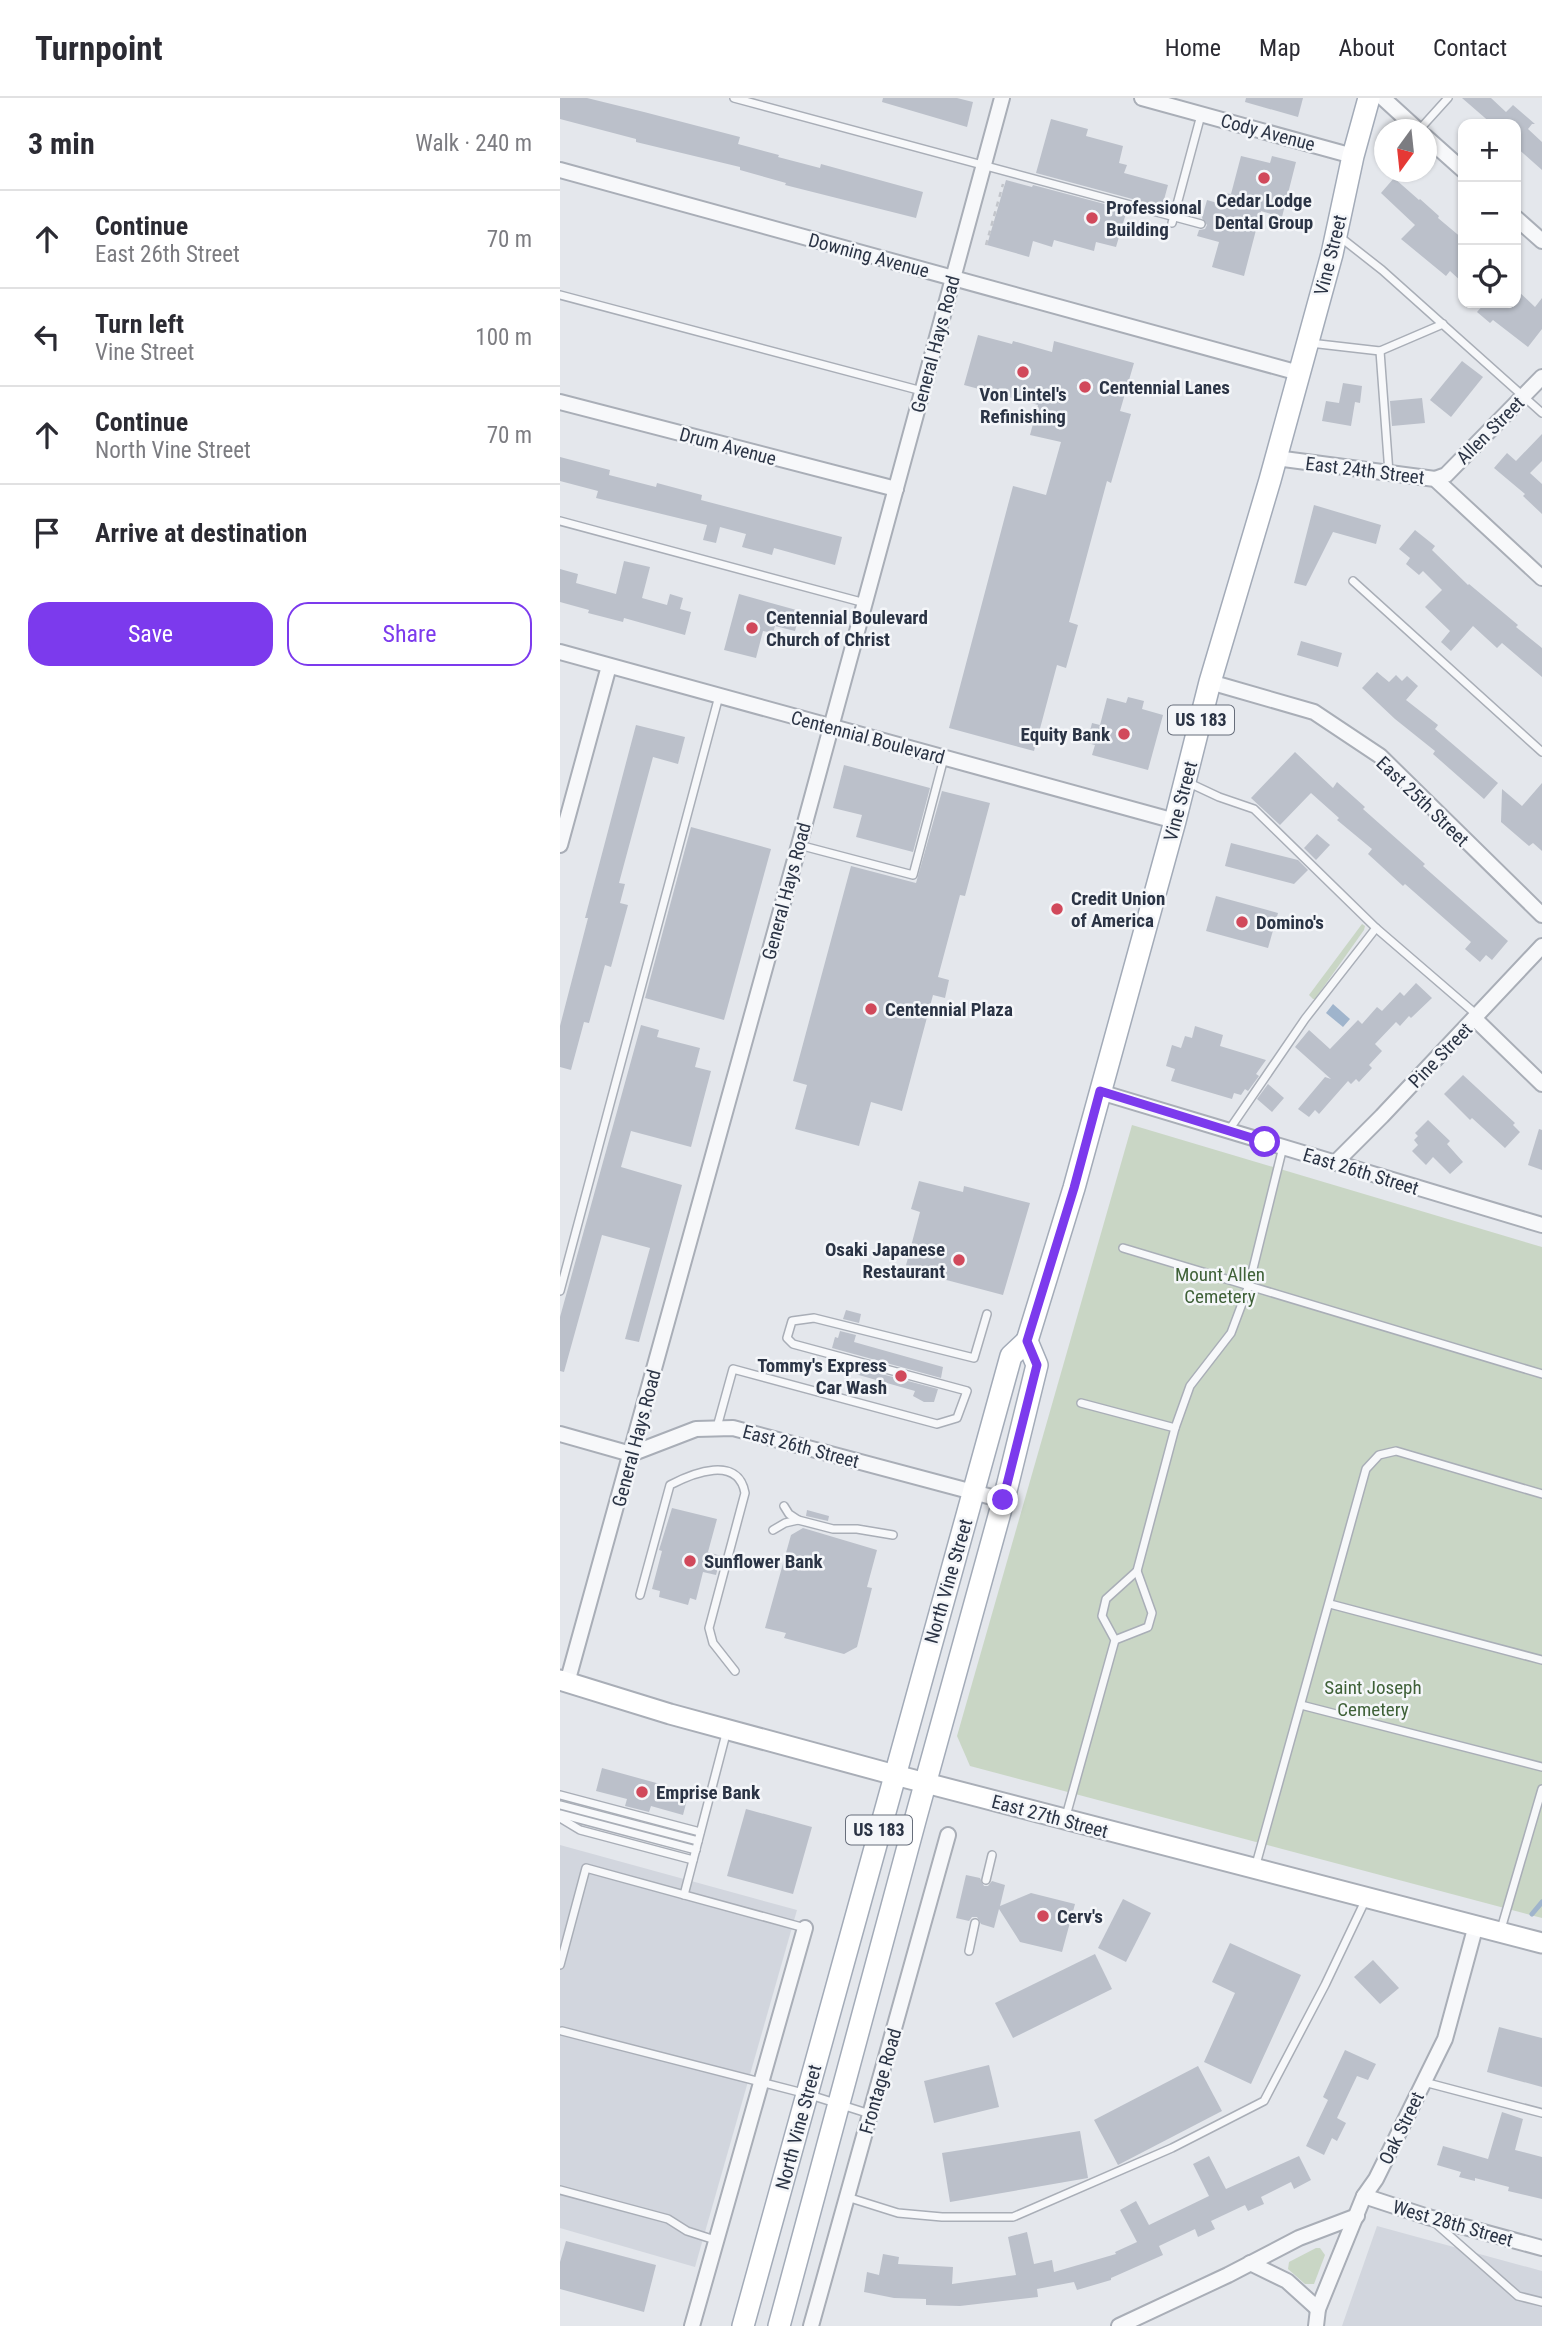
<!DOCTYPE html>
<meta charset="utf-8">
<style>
:root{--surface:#fff;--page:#f7f7f7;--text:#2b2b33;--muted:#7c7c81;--line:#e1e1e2;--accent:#7c3aed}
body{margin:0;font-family:"Roboto Condensed",sans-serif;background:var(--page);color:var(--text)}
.controls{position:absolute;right:21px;top:21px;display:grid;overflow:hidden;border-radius:14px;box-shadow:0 2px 5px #0004}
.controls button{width:63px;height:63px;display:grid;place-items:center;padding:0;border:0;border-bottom:2px solid var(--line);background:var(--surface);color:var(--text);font:35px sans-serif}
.compass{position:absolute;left:814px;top:21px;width:63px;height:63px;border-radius:50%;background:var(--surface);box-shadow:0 2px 5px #0004;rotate:195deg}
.stop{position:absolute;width:21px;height:21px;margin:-16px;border:5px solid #7c3aed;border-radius:50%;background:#fff}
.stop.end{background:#7c3aed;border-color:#fff;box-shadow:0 2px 7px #0008}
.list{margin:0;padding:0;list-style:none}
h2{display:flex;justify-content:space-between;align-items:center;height:91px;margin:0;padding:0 28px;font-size:30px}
h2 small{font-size:23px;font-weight:400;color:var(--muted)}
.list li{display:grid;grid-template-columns:46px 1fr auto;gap:21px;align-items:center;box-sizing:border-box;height:98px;padding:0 28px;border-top:2px solid var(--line)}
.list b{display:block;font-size:26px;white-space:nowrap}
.list p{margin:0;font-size:23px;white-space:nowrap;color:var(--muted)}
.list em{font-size:23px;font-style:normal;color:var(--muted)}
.actions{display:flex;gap:14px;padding:21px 28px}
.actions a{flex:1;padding:16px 0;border:2px solid var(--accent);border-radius:21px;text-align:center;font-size:24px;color:var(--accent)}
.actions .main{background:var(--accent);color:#fff}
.icon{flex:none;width:38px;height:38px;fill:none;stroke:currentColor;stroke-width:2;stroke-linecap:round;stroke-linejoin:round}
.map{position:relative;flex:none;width:982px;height:2228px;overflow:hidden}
header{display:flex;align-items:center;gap:42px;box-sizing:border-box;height:98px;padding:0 35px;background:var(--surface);border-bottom:2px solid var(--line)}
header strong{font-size:33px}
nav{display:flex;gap:38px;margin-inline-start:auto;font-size:24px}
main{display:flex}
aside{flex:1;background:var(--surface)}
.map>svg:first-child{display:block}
</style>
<header>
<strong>Turnpoint</strong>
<nav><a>Home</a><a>Map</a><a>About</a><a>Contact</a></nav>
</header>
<main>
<aside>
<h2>3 min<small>Walk · 240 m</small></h2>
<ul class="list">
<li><svg class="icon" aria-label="ahead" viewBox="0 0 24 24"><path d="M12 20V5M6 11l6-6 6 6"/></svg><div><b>Continue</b><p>East 26th Street</p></div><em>70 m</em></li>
<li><svg class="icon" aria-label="left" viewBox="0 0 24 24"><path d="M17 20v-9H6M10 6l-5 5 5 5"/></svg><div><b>Turn left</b><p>Vine Street</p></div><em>100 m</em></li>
<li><svg class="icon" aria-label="ahead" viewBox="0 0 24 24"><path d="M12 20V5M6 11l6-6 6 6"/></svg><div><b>Continue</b><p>North Vine Street</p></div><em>70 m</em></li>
<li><svg class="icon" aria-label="arrive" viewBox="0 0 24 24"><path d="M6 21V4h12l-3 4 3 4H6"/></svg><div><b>Arrive at destination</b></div></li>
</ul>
<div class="actions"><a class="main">Save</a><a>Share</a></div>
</aside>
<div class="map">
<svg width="982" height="2228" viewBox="0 0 982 2228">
<rect width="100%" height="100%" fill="#e4e7ec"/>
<g fill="#d2d6de">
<path d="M0,1747l237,65 -102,357 -135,-39z"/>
<path d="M817,2128l165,45v55h-200z"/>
</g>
<g fill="#c9d6c5">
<path d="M802,826l3,2 -1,4 -49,69h-2l-4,-4z"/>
<path d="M572,1027l410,122v671l-572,-152 -13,-30z"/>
<path d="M756,2150h4l5,7 -11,29h-9l-17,-15 1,-7z"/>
</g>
<path fill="#9fb4cc" d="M773,906l17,15 -7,8 -17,-14z"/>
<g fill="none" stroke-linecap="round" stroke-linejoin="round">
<path stroke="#9fb4cc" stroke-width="5" d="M972,1816l10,-12"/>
</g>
<g fill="#bbc0ca">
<path d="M0,0h27l57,14 96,25 -2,7 41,11 -1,2 42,11 1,-4 102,28 -7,26 -131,-33 1,-2 -46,-13v-3l-104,-25v-3l-76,-20z"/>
<path d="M323,0h74l16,4 -6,25 -85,-25z"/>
<path d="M686,0h57l-5,19 -53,-15z"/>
<path d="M902,0h29l15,14 7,-7 22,19h-3l-4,5 14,13v28l-26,-23v-23h-24z"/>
<path d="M491,21l37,10 -2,7 37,10 -4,17 8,2 -3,8 44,12 -6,22 -126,-34z"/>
<path d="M681,58l29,7 2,-7 24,6 -14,55 -21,-6 -17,65 -32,-9 7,-25 -22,-6 2,-6 6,-1 2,-4 -5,-7 5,-18 14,4 3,-11 7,1z"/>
<path d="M834,80l25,22 1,-1 19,17 -1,2 25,21v44l-13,-12 -4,5 -45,-37 14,-14 -34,-32z"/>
<path d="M446,82l26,7 1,-2 94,25 -11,37 -20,-5 -2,9 -40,-11 -2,7 -19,-6 -4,16 -42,-12z"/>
<path d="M956,191l19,18 7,-9v31l-14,18 -35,-27 -3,3 -13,-11 8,-9h31z"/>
<path d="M418,237l34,9 1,-3 39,11 2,-11 80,22 -14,48 11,3 -20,69 -4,-2 -38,141 9,3 -12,43 -9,-3 -23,86 -85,-23 64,-242 33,9 15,-53 -31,-7 8,-30 -74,-20z"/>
<path d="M902,263l21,16 -32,40 -21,-17z"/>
<path d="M783,285l19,3 -2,17 -5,-1 -4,24 -29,-5 4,-20 13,2z"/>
<path d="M862,300l3,25 -33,3 -2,-25z"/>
<path d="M982,336v27l-12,12 12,11v30l-19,-18 2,-2 -31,-26 13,-15 9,8z"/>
<path d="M0,359l50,13 -1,5 47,12 1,-4 45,12 -1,5 141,37 -7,28 -61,-17 -2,7 -30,-8 4,-13 -26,-7 -4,16 -13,-3 4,-15 -111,-27 2,-7 -38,-10z"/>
<path d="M754,407l67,20 -5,19 -43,-12 -27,54 -12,-3z"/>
<path d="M855,432l20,16 -3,4 36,35 1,-1 30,25 19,16 -2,2 26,21v29l-40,-34 -5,5 -24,-22 -22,25 -10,-9 9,-11 -25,-24 17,-17 -19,-19 -4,4 -13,-11 4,-6 -11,-9z"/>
<path d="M64,463l26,6 -8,31 25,7 3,-11 13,4 -3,11 11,3 -6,23 -61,-17 -1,4 -35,-9 1,-3 -29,-8v-33l18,5 -2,9 40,11z"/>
<path d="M179,496l61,17 -5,20 -20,-5 -2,7 -10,-2 -7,27 -32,-8z"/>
<path d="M741,543l41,12 -4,14 -41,-12z"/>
<path d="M817,574l12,10 7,-7 6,6 5,-5 11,10 -12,14 32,25 -3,4 63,54 -14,16 -51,-45 2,-3 -40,-32 -33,-31z"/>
<path d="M568,599l16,4 -2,8 21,6 -15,55 -56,-15 3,-10 -8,-2 5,-20 8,2 7,-27 19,5z"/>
<path d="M76,627l49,12 -7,27 -25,-7 -34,126 6,1 -5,19 8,2 -17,62 -6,-2 -16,58 -5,-1 -13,48 -11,-3v-41l28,-108h-3z"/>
<path d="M735,654l38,36 4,-6 28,25 -2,2 62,55 -2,2 85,75 -16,19 -6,-5 -6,7 -15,-13 6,-7 -66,-58 -2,2 -35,-32 4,-5 -35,-29 2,-2 -28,-25 -31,32 -29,-27z"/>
<path d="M284,667l86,23 -17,64 -57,-15 6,-22 -29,-7z"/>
<path d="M982,685v68l-9,-8 -4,3 -28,-24 1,-33 20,17z"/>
<path d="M382,693l48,12 -25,93 -5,-1 -22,82 11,3 -4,18 -12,-3 -31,116 -31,-9 -12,44 -64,-17 12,-44 -14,-4 58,-215 65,17z"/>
<path d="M131,729l80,22 -47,171 -79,-22z"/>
<path d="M757,736l13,11 -14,15 -12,-12z"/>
<path d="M671,745l67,17 10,10 -14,14 -69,-18z"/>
<path d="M656,798l62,17 -10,35 -62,-17z"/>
<path d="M856,885l16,15 -21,20 -2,-2 -9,10 -4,-4 -21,22 7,7 -13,14 3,3 -13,14 -3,-3 -5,5 -3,-3 -29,33 -4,-4 -6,7 -11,-8 27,-32 6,2 -36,-32 14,-17 21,19 28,-29 4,4 15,-17 5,4 18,-19 4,4z"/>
<path d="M81,927l18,5 -2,7 43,11 -5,19 16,4 -20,76 -60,-16 -10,36 61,18 -43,157 -14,-3 25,-91 -48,-13 -38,137 -4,-1v-54z"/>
<path d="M635,928l28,9 -3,11 46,14 -10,14 3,2 -11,15 -3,-2 -4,6 -7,-2 -2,6 -61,-18 4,-12 -9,-3 6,-21 9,3 4,-12 7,2z"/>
<path d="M903,977l52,48 -2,2 7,7 -15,16 -33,-30 -2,2 -26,-26z"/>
<path d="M708,986l16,14 -12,14 -15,-13z"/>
<path d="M868,1022l22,21 -3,3 16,18 -13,12 -17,-17 -7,8 -14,-14 6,-6 -4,-5 4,-4 -3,-3z"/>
<path d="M979,1031l3,1v40l-14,-5z"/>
<path d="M359,1083l44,11 1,-6 66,17 -27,92 -98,-26 15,-57 -9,-3z"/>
<path d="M286,1212l15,4 -2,9 -16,-4z"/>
<path d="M280,1233l16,4 -2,7 89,25 -2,11 -109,-30 3,-11 3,1z"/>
<path d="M269,1262l109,29 -4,13h-10l-11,-6 2,-5 -88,-25z"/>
<path d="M112,1410l45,11 -9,33 13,4 -5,19 -13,-3 -7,28 -6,-2 -2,7 -29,-8 1,-6 -8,-2 10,-38 -3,-1z"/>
<path d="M247,1412l22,6 -1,5 -22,-5z"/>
<path d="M243,1430l74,22 -10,37 5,1 -15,59 -13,7 -60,-16 2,-5 -21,-5 26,-93z"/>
<path d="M42,1670l87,24 -6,23 -32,-9 -2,6 -24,-6 2,-7 -31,-8z"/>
<path d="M186,1711l66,18 -19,67 -66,-18z"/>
<path d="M406,1777l14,3 4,8h4l4,-5 13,4 -5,21 31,-13 44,11 -13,48 -42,-10 -21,-33 -5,19 -13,-4 -4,-7h-5l-3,4 -13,-3z"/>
<path d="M563,1801l28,14 -25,49 -28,-14z"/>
<path d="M670,1845l71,32 -50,109 -47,-22 31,-69 -23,-11z"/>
<path d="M535,1856l17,35 -99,49 -18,-35z"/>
<path d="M813,1862l26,28 -19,16 -26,-27z"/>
<path d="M939,1929l43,11v49l-55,-15z"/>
<path d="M785,1952l31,14 -8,16 -11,-4 -20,42 9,5 -9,18 -5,-3 -8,17 -18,-9 22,-46 -5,-3z"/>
<path d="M429,1967l10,42 -65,16 -10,-42z"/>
<path d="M638,1968l24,45 -104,54 -24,-45z"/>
<path d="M942,2014l21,7 -8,31 27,7v42l-34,-8 1,-4 -34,-9v3l-16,-4 2,-5 -24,-7 6,-19 45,13z"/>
<path d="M520,2033l8,47 -138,24 -8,-49z"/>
<path d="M649,2058l17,33 73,-33 12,24 -17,9 -3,-7 -30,15 3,7 -16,7 -3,-6 -34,16 4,8 -17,8 -3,-8 -36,17 4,9 -52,23v2l-34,10 -3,-8 -37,7 1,8 -78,9 -34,-1v-6l-32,-1 -30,-6 3,-20 12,3 4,-21 16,3 -1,7 55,3 -1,17 64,-9 -8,-38 19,-5 7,32 18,-4 2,12 62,-18 -1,-2 22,-10 -17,-32 16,-9 13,24 60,-29 -16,-32z"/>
<path d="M6,2143l90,24 -12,47 -84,-23v-27z"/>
</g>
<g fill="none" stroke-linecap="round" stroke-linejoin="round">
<g stroke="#a9aeb7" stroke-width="10">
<g id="lane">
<path d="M174,0l467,126"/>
<path d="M859,32l29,-32"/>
<path d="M612,125l29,-108"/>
<path d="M780,139l42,33 160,143"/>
<path d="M0,197l362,96"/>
<path d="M750,245l70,8 63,-27"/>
<path d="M820,253l9,122"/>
<path d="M0,423l305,82"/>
<path d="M793,483l189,171"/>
<path d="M627,684l32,15 35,12 122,119 101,87"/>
<path d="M239,747l114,30 31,-117"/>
<path d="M669,1032l76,-111 71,-91"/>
<path d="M563,1150l419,126"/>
<path d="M0,1193l159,-595"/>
<path d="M521,1305l94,25"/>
<path d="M157,1329l16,-58 204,55 20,-6 10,-27 -174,-47 -6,-6 5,-17 22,-3 160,40 13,-44"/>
<path d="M224,1408l5,8 9,6"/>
<path d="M213,1432l12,-7 13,-3 35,9h24l36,6"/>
<path d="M80,1497l30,-110c23,-12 68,-30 75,8l-36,135 4,15 22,28"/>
<path d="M770,1506l212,56"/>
<path d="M555,1542l33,-13 4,-14 -15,-42"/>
<path d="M741,1607l241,62"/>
<path d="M0,1697l140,37"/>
<path d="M0,1707l138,36"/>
<path d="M0,1716l136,36"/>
<path d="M506,1718l49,-176 -13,-24 4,-17 31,-28 38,-143 15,-42 41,-53 18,-48 34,-138"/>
<path d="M0,1720l20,12 113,30"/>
<path d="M695,1770l111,-399 13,-14 17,-4 146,43"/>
<path d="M426,1782l6,-25"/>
<path d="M124,1797l43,-165"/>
<path d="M941,1831l41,-140"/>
<path d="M409,1853l6,-28"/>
<path d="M0,1867l26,-97 219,60"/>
<path d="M2,1933l245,63 63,20"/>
<path d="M864,1984l118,31"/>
<path d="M0,2092l108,29 19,12 28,9"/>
<path d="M287,2099l51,16 44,4h71l159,-69 92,-47 61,-116 40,-84"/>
<path d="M874,2124l84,74 24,6"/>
</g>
</g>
<g stroke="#a9aeb7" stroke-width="18">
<g id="street">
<path d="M582,0l211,58"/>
<path d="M823,0l35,32"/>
<path d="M866,39l37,33"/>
<path d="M0,72l739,203"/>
<path d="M956,120l26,23"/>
<path d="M0,304l336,87"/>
<path d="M716,360l159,21 107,99"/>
<path d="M875,381l11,-4 96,-98"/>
<path d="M0,554l615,169"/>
<path d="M650,584l104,30 66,44 162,159"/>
<path d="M0,747l49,-179"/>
<path d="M915,921l67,65"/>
<path d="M540,994l442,133"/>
<path d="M775,1065l47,-47 160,-170"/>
<path d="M0,1336l71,20 65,-25 37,-1 270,72"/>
<path d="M7,1585l232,-838 203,-747"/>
<path d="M804,2098l64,21 114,31"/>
<path d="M690,2165l37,18 31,28"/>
<path d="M132,2228l113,-398"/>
<path d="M251,2228l137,-491"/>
<path d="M559,2228l109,-51 71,-37 58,-22"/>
<path d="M756,2228l2,-17 46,-113 12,-17 69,-140 31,-114"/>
</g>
</g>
<g stroke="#a9aeb7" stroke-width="23">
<path id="secondary" d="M0,1582l110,34 225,61 647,168"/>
</g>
<g stroke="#a3abb8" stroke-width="24">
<g id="primary">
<path d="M467,1243l47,-153 101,-367 35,-139 60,-202 62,-226 21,-98 16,-58"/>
<path d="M183,2228l268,-970 16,-15"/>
<path d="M219,2228l137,-509 91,-330 30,-122 -10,-24"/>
</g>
</g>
<path stroke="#c2c5cb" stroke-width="2.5" stroke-dasharray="5 5" stroke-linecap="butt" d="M426,147l17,-61"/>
<use href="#lane" stroke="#f7f8fa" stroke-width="7"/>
<use href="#street" stroke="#f7f8fa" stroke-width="14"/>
<use href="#secondary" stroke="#fff" stroke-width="19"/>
<use href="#primary" stroke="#fff" stroke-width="21"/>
</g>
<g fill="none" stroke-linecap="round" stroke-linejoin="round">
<path stroke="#7c3aed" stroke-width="9" d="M443,1402l34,-135 -10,-24 47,-153 26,-97 165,51"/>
</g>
<g fill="#d1495b" stroke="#f4f6f9" stroke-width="2.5">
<circle cx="704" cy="80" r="7"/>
<circle cx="532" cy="120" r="7"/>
<circle cx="463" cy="274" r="7"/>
<circle cx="525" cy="289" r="7"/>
<circle cx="192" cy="530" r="7"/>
<circle cx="564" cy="636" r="7"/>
<circle cx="497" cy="811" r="7"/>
<circle cx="682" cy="824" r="7"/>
<circle cx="311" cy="911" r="7"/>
<circle cx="399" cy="1162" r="7"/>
<circle cx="341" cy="1278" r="7"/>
<circle cx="130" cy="1463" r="7"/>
<circle cx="82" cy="1694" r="7"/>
<circle cx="483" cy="1818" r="7"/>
</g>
<g text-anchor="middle" stroke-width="5" stroke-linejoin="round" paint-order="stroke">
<g fill="#f4f6f9" stroke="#676e7b" stroke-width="2">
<rect x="608" y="607.5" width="66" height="29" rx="5"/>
<rect x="286" y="1717.5" width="66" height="29" rx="5"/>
</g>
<g font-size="18" font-weight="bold" fill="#2b3445">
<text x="641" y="628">US 183</text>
<text x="319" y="1738">US 183</text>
</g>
<g font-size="19" fill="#2b3445" stroke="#f4f6f9">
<text transform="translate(708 34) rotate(15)" y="7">Cody Avenue</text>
<text transform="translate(309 157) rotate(15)" y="7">Downing Avenue</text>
<text transform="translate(770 157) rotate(-76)" y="7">Vine Street</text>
<text transform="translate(375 246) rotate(-75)" y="7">General Hays Road</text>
<text transform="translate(930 332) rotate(-45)" y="7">Allen Street</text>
<text transform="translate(168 348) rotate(15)" y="7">Drum Avenue</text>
<text transform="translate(805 372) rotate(7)" y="7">East 24th Street</text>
<text transform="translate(308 639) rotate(15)" y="7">Centennial Boulevard</text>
<text transform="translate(620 703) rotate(-75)" y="7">Vine Street</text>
<text transform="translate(863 703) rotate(44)" y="7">East 25th Street</text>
<text transform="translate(226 793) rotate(-75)" y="7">General Hays Road</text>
<text transform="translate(880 957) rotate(-46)" y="7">Pine Street</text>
<text transform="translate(801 1073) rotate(17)" y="7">East 26th Street</text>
<text transform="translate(76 1340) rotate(-75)" y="7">General Hays Road</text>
<text transform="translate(241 1348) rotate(15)" y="7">East 26th Street</text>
<text transform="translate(388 1483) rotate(-74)" y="7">North Vine Street</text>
<text transform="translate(490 1718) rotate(15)" y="7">East 27th Street</text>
<text transform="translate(320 1983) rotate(-74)" y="7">Frontage Road</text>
<text transform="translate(238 2029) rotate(-75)" y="7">North Vine Street</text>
<text transform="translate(841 2030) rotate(-64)" y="7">Oak Street</text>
<text transform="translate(893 2125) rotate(16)" y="7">West 28th Street</text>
</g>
<g font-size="19" font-weight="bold" fill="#2b3445" stroke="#f4f6f9" text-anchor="start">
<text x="704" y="109" text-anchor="middle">Cedar Lodge<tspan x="704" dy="22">Dental Group</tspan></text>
<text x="546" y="116">Professional<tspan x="546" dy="22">Building</tspan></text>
<text x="539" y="296">Centennial Lanes</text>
<text x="463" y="303" text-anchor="middle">Von Lintel's<tspan x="463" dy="22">Refinishing</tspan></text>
<text x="206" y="526">Centennial Boulevard<tspan x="206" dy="22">Church of Christ</tspan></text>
<text x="550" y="643" text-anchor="end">Equity Bank</text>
<text x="511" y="807">Credit Union<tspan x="511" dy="22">of America</tspan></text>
<text x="696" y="831">Domino's</text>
<text x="325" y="918">Centennial Plaza</text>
<text x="385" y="1158" text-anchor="end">Osaki Japanese<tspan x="385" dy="22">Restaurant</tspan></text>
<text x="327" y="1274" text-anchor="end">Tommy's Express<tspan x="327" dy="22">Car Wash</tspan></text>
<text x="144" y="1470">Sunflower Bank</text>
<text x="96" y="1701">Emprise Bank</text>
<text x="497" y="1825">Cerv's</text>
</g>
<g font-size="19" fill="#3f6138" stroke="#f4f6f9">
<text x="660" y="1183">Mount Allen<tspan x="660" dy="22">Cemetery</tspan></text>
<text x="813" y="1596">Saint Joseph<tspan x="813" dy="22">Cemetery</tspan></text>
</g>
</g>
</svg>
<div class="controls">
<button>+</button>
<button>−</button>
<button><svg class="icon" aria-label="locate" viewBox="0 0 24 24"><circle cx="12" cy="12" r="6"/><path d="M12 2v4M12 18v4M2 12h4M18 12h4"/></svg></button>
</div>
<svg class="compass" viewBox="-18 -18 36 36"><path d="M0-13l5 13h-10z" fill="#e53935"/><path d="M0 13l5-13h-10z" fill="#7c7c81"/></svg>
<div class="stop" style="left:705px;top:1044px"></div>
<div class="stop end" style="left:443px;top:1402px"></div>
</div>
</main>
